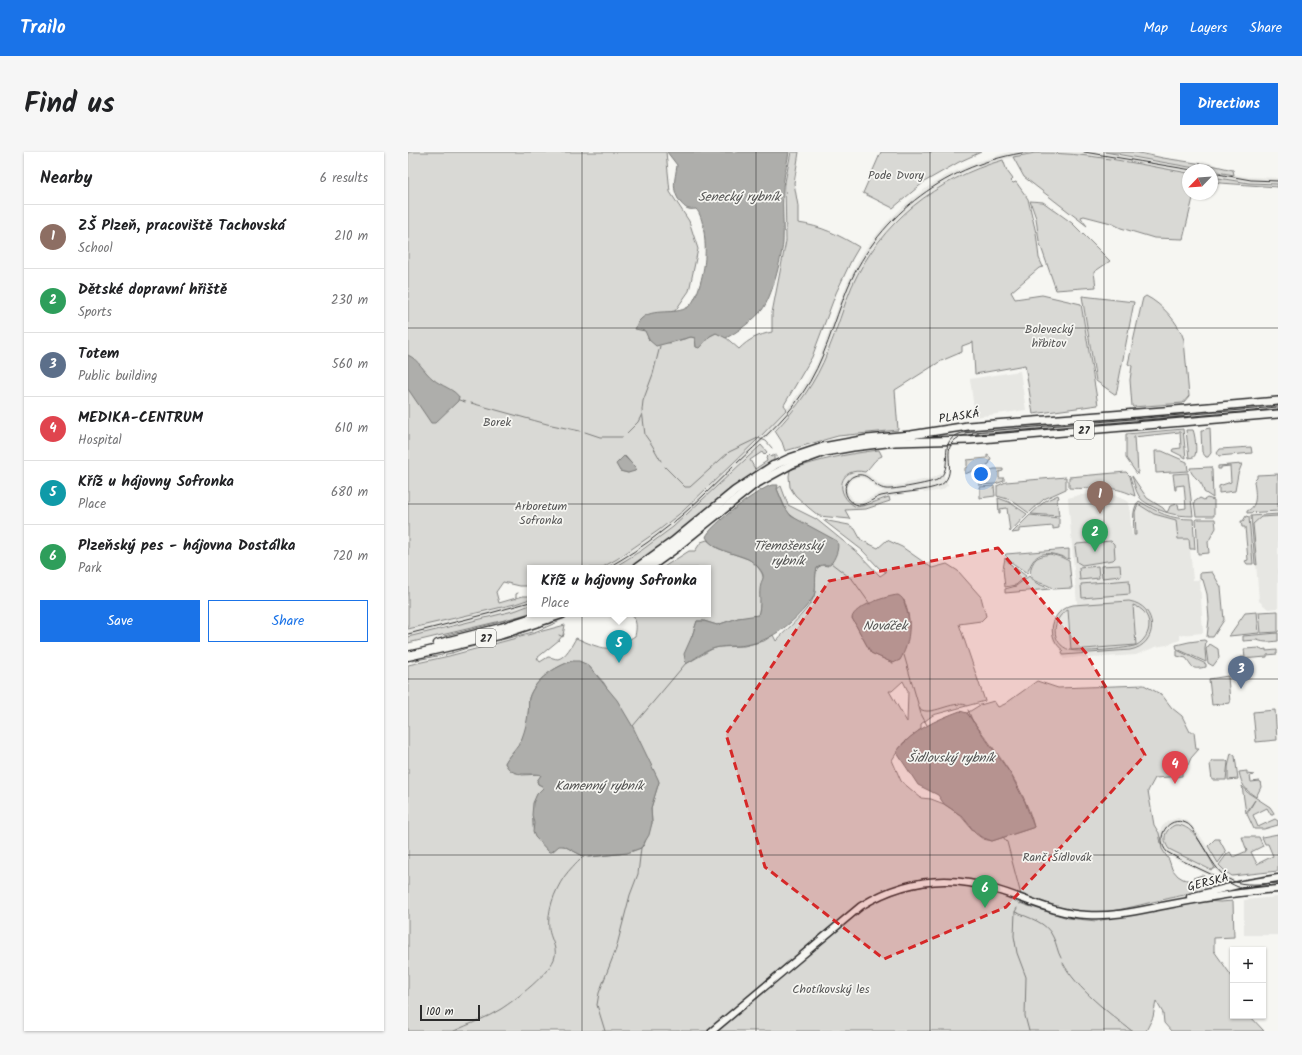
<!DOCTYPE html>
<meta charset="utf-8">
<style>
:root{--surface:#fff;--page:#f6f6f6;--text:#202124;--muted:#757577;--line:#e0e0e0;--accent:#1a73e8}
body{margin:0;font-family:Kalam,sans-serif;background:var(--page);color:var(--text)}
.controls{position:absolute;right:12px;bottom:12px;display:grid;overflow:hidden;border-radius:0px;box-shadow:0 1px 3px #0004}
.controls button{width:36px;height:36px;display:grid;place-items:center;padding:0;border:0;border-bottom:1px solid var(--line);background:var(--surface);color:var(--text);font:20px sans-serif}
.compass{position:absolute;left:774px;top:12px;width:36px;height:36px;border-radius:50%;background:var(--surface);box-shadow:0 1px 3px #0004;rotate:245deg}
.scale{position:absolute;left:12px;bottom:10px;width:60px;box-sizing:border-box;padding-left:4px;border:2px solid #2b2b2b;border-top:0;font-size:11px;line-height:14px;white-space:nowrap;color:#2b2b2b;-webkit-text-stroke:3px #f6f6f2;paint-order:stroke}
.you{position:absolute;left:573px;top:322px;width:14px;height:14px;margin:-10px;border:3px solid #fff;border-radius:50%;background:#1a73e8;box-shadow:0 0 0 6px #1a73e833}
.badge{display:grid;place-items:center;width:26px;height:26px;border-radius:50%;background:var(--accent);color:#fff;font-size:13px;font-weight:700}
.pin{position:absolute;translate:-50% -33px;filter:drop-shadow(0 1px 2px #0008)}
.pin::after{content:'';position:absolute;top:21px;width:14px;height:12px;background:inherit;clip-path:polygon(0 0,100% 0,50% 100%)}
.popup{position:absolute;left:119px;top:413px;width:184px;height:52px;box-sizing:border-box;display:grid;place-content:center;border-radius:0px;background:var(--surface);filter:drop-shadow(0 1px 3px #0005);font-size:13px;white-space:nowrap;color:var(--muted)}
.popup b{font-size:15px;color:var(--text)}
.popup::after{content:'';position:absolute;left:50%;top:100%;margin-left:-8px;border:8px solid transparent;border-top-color:var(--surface)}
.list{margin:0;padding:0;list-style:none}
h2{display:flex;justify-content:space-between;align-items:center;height:52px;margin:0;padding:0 16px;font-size:17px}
h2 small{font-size:13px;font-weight:400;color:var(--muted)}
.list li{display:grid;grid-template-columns:26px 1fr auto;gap:12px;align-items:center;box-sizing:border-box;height:64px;padding:0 16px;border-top:1px solid var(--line)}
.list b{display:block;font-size:15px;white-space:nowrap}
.list p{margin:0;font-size:13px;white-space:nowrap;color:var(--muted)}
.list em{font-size:13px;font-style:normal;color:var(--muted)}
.actions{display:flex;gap:8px;padding:12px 16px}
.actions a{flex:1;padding:9px 0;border:1px solid var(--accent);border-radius:0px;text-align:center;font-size:14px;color:var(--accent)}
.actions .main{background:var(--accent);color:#fff}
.map{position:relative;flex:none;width:870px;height:879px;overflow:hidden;border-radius:0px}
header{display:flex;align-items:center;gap:24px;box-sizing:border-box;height:56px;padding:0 20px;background:var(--accent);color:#fff}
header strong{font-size:19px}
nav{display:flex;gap:22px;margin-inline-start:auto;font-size:14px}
.intro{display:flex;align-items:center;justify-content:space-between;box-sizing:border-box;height:96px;padding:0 24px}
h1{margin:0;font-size:28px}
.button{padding:10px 18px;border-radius:0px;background:var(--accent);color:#fff;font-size:14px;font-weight:700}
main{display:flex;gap:24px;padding:0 24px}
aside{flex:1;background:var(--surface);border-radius:0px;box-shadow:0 1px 3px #0004}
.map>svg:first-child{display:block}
</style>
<header>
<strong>Trailo</strong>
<nav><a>Map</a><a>Layers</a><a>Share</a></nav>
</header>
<div class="intro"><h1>Find us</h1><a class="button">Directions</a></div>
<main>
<aside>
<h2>Nearby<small>6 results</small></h2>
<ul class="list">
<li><span class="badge" style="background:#8d6e63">1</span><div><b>ZŠ Plzeň, pracoviště Tachovská</b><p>School</p></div><em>210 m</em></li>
<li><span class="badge" style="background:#2e9e5b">2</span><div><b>Dětské dopravní hřiště</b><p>Sports</p></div><em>230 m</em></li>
<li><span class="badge" style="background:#5c6f8a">3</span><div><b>Totem</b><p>Public building</p></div><em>560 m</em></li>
<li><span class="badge" style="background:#e0444e">4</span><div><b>MEDIKA-CENTRUM</b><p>Hospital</p></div><em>610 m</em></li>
<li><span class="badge" style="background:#0f9aa8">5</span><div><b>Kříž u hájovny Sofronka</b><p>Place</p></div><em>680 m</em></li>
<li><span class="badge" style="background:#2e9e5b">6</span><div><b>Plzeňský pes - hájovna Dostálka</b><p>Park</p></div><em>720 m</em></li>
</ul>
<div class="actions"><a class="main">Save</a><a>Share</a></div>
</aside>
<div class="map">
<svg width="870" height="879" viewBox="0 0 870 879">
<rect width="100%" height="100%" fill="#f6f6f2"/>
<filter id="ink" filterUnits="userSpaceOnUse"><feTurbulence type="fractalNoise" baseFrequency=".025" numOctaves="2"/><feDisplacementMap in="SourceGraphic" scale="8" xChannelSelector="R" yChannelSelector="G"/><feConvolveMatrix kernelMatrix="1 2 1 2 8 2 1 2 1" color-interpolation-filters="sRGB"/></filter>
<g filter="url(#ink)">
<g fill="#e7e7e3" fill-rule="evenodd">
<path d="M601,0h96l102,18h-19v3l-99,-17 -40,-3h-14l-29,6 -28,9 -14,5 -28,16 -36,28 -10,10 -19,25 -19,33 -30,80 -14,26 -17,22 -44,45 -74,69 -21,16 -32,21 -7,4h-12l16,-9 52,-37 54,-50 64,-63 16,-22 14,-24 30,-80 11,-22 8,-13 20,-25 25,-24 21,-15 15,-9 29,-13z"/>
<path d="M804,19l37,6 29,1v6l-29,-1 -37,-6z"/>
<path d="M612,219l6,39 -51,7 -5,-38z"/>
<path d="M845,253l25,7 -74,6 -1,-1v-6z"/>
<path d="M776,261l1,5 -222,19 -3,-3 1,-2 4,-1z"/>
<path d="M451,318l6,2 15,12 6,2h8l38,-8 11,-5 5,12 -6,5 -18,3 -1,-2 -29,5 -13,3 -16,7 -9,1 -10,-7 -4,-8v-8l3,-8 7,-4zM450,325l8,2 12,10 6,2 -23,11 -8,-2 -5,-8 -1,-5 4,-7z"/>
<path d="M701,341l20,9 3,33h4l-1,-23 3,-8 16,10 22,6 13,18 4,42h7l3,53 -23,2v5l-13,5 -12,2 -19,8 -48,3 -8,-1 -16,2 -2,-2 -1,-7 -8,-9 -2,-14 3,-9 7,-9 7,-3 9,-2 -9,-106 11,-3z"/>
<path d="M870,364v92l-10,1 -9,-8 -6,-77 8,-7z"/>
<path d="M122,447v6l-13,5 -109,27v-8l107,-25z"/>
<path d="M770,666l10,3 13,16 16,25 11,12 1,3 9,5 -14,4 -4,-5 -47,-23 -10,-7 -3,-8 -1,-10 3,-6 6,-6zM767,673l11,1 4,4 8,11 19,31 8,7 -56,-30 -4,-8 6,-14z"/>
<path d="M870,745v38h-34v-35z"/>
</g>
<g fill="#d9d9d5" stroke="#828280" fill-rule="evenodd">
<path d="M0,0h258l4,40 19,29 9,28 -9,42 -14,20 -28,4 -1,16 3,9 21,3 21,-6 4,1 1,9 14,-11 6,-3 7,2 16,14c10,-10 19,-14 33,-17v-19l14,-72 -1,-59 6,-30h8l-5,31 4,23v17c23,3 41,12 61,24l-7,12 -16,34 -24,64 -28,48 3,4 -30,31 -74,71 -24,19 -42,29 -16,9h-71v18h-10l-17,-4 -7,10 3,11 24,-7h7v3l-15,5 -107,25zM217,304l1,1 10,12 -8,4 -8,-2 -1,-4z"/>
<path d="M473,0h100l-22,10 -35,20 -31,26 -30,-15z"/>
<path d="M697,0h30l28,6 53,8 17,4 1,5z"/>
<path d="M627,1c51,-1 103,11 153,20v21h6l-11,45 -29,-1 -33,-10 -10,-5 -27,-7 -3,1 2,4 4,5 -63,-49 -11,-20z"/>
<path d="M595,8l4,11 6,8 -2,2 2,2 3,-1 12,17 8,34 3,25 4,9 -4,1 -28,24 4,7 27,-4 39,9 17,101 -65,9 -8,-49 -50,9 -2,-32 -11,4v6l-21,9 -46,29 3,40 -60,6 -53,15 -3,-9 -7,-11c22,-23 41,-49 53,-80 9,-21 15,-44 24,-65 29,-64 84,-107 151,-126z"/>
<path d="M804,25l37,6 29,1v3l-58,-4 -8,-2z"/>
<path d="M622,49l13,1 29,21 38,38 -16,11 2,15 -40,3 -17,-49 -3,-23z"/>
<path d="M674,144l52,6 -18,93 -20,-14z"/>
<path d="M738,144c16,8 33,27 38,44l5,56 -6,7 -50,4 -1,-1 -2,-26 2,-14 -4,-2 14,-62 1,-4z"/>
<path d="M727,264l1,4 49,-4v4l-219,17h-3l14,-2v-4l-16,1 4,-2z"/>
<path d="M802,276l1,25 -3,4h-2l-4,-5 -1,-21h2l2,-2z"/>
<path d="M775,277l3,29 -14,-7 1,-2 8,-1 -1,-16 -46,5 1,16 2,1 1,20h-1l-11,-16v-24z"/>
<path d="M778,278h7c2,4 4,21 2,25 -1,3 -3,2 -6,3z"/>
<path d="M353,293l6,7 -3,3 -2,-3 -12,8 5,9 12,-8 -1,-3 3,-3 2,2 3,-2v7l-19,10 -20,14 -67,55 -31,22 -9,5h-15l29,-18 31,-23z"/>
<path d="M843,295l1,6 -33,3 -2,-3 3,-4z"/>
<path d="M471,298l3,6c-8,3 -10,10 -17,16 -26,-6 -32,22 -9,35 12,-1 22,-7 33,-10l1,4 -24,8 -21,1 5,9 -31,-3 -10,-8 -14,-13 -5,-8 -1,-11 1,-6c31,-11 57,-16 89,-20z"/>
<path d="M747,299h7l25,11 1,9 -32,2z"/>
<path d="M579,303l2,1 2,3 -2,5 -24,10v-6l2,-1v-7l20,-2z"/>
<path d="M834,312l-4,10 -3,17 -16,2v-7l12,-4 -1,-16 -9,1v2h-3v-3z"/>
<path d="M803,315l1,3 1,28 -9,-6c-1,-13 -13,-14 -14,-24z"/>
<path d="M586,317h9v2l-4,1v6h5v3l-9,3 -16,1v-9z"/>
<path d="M718,320l4,4 5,20c-26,-13 -40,-6 -66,-8v-11z"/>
<path d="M780,321l5,43c-17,0 -30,-3 -45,-12 -3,-2 -7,-4 -9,-8 -4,-6 -5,-14 -7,-20l15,22 16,10 3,4 2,-1 2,-5 8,-2 1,5 7,-1 -2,-23 -8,1v4h-1l-2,-16z"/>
<path d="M870,322v37l-31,2v-2c12,-5 8,-20 7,-30l3,-3v-3z"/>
<path d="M658,325v12l-22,10 -15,14 -18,-13 -14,-4v-10l9,-4z"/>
<path d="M373,334l7,19 28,14 43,35 21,22 6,-4 -7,-4 -17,-18 -39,-30 26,5 6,4 6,11 17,8 9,-8 15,7 30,21 15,-4 11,7 23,26 5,19 -5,5 -22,3 26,77 -52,14 -12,9v5l-18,14 -11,17 9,21 20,17 10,1 13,5 16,11 16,19 7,5 9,2 40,-13 2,-1c-11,-44 -41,-79 -67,-114l13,-8 14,-4 4,6 7,-3 32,-23 21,7 86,-3 18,10 10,13 10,8 8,16h4l2,17h3l-8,9 -3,7h-6v11l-27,2 -7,13 6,34 5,8 3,16 7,11 3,9 6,7 5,3 8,2 2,-3 9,-3 13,7 2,3 -1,3c-23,5 -45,10 -68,15 -20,5 -39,10 -60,9 -33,-1 -62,-16 -92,-26 -48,-15 -95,-8 -137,17l-152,128h-299v-366l41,-9 116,-31 -2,10 -4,5 -22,18 3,4 8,-5c3,0 7,2 10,2 8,-2 14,-14 18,-21 10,4 25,12 37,10 7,-1 15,-8 22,-12 2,-9 2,-14 -3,-22h76v-46h-46l27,-17h6l6,-9 6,-2 10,8 31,11c6,3 13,11 15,17 2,7 -3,28 -4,36l-1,3 -3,2 -17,1 -21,7 -13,-4h-7l-7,21 -4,22 26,-15 7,-2 25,-1 20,-5 9,-6 3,6c10,-11 34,-32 38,-45 3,-10 0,-19 3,-28l5,-3 6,1 -32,-47 -9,-7 -10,-23zM496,448c4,12 7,21 4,34l-15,29 -22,-10 -19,-35zM164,509l16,4 16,18 55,99 -8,26 1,15 -8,22 -3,3 -14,5 -38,4 -6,-1 -19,-10 -5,-1 -7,7c-5,-5 -12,-9 -16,-15 -5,-6 -4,-34 1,-42 1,-3 4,-4 6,-7v-2l-5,-2 -1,-3 4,-5v-2l-19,1 -16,-10 -1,-2c5,-10 14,-17 19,-28 2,-7 4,-14 4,-21 1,-5 0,-11 1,-16 6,-19 26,-31 43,-37zM495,529l5,10 -1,31 -18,-31h3z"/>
<path d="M586,334l1,10 -15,2v-11z"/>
<path d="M650,343l1,3 -2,1 2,17 -28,-2 14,-13z"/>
<path d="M590,346l11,4 18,12 -17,18 -3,-24 -7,1v4h-1z"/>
<path d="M792,346l4,2 3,-2 7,2v16h-18l-2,-14z"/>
<path d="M731,349c20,12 30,18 54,18l2,30h-5l-1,-10h-11l-2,-19 -22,-6 -16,-10 -3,8 1,23h-2c0,-10 -3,-26 5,-34z"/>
<path d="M870,362v2l-17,1 -8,7 4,41 -2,-1 -4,-48z"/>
<path d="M622,363l29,3v10l-6,1v-3l-34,3v3l-7,1z"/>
<path d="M838,364l3,1 4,47h-6l-2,-3 3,-1 -3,-33h-3l-1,-6h2z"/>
<path d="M788,367h19l1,9 -8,14 1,11 -11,1z"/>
<path d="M703,389l3,3 1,14 -2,2 -31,5 -5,-3 -2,-15 2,-3z"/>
<path d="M661,397v10c-12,-4 -27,-11 -36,2 -3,4 -4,9 -6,12l-16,-11 -6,-7 1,-1z"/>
<path d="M642,402l11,3 8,4 3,27 -19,1c-5,-5 -12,-5 -18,-8 -8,-5 -4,-18 2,-23 4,-2 8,-3 13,-4z"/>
<path d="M597,406l4,5 17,13 -10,9 -11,2 -2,-18z"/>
<path d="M712,413l1,11 -19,2 -1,-12z"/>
<path d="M690,414l1,12 -19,2 -1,-12z"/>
<path d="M804,420l9,15 3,33 -11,17h-6l2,-18 -2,-25 -4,-14 -3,-1v-6z"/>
<path d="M621,424l5,6 16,7 -45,4v-4l11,-3z"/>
<path d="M721,428l1,14 -48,4 -1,-14z"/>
<path d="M721,449c30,5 30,44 1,49l-67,5 -1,-3 2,-1c-19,-13 -14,-41 9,-46zM725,453c9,3 16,10 16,20 0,8 -5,16 -12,20 -8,4 -59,8 -67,5 -20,-6 -19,-32 -2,-40l3,40 65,-5z"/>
<path d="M122,453v9l-122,29v-6l109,-27z"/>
<path d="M870,459v21l-17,1 -2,-21z"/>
<path d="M849,460l2,21 -30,3 16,-23z"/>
<path d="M870,481v8c-9,1 -13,2 -21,-1l-14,1v-5z"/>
<path d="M796,488l2,1 -1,8 1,13 -29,-13 -1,-4 13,-3z"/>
<path d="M802,492l8,5 1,9 -6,8 -5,-3 -2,-14z"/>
<path d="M852,496l1,2 5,-1v2l11,-1v4l-10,1v2l-26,2 -1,-2h5l-1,-8z"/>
<path d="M769,498l29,14v3c-15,3 -12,1 -20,-9l-9,-2z"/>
<path d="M820,524l2,27 -18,2 -3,-26z"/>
<path d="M867,558l2,30 -21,2 -3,-30z"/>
<path d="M823,601l4,3 3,23 -10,1v-13z"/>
<path d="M804,609h15l1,1 -2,18h-14l-2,-16z"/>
<path d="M839,619v3l7,1 -4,1 1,6 9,-1 1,6 -5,10c-12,-8 -14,-12 -17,-25z"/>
<path d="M834,634l5,6 23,15 4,6 -1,2h-2l-4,-7 -14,7 5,12 17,-8 3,2v4l-14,4h-10l-7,-15 8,-14 -9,13z"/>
<path d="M767,673c19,-2 32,29 40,43l-4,2 -42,-21c-7,-9 -5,-19 6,-24z"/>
<path d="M870,682v37l-46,5 -6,-4 -7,-7 8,-11 3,-2 3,5 14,-6 -5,-14h17l4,9 -12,6 6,12 16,-8 -5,-12h-3l-3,-7z"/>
<path d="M807,687h4l7,13 -8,11 -10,-17z"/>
<path d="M535,731l30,4 20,5 32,13 43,13 28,3 110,-20 14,1 13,-1 1,36 -20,1v13l19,27v38h17l14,15h-93l-7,-8 -1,-10 -7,-12 -3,16 -7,14h-429l145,-123c25,-14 53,-21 81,-25z"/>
</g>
<g fill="#aeaeab" stroke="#7a7a78">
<path d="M259,0h122c-2,13 -6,26 -6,39 -1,17 1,35 0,52 -2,17 -11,54 -21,67 -7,9 -26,23 -36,28l-10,-5 -6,3 -11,12 -3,-1 -1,-9 -4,-1 -35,9 -7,-6 -4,-9 -10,-2c2,-3 3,-8 6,-10 12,-12 34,-3 47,-12 10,-6 17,-40 17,-51 1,-11 -1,-40 -9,-47 -8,1 -10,0 -16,-7 -9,-14 -5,-21 -3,-37z"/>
<path d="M0,203c11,5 16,17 25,24 8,7 21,10 26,18l-1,4 -23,22h-4l-2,-3 -21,-31z"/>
<path d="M216,304l12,12 -1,3 -7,2 -8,-2 -4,-7z"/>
<path d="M364,333h6l-1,4 7,17 7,10 46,25c3,7 -2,18 -7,24h-8l-5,3c-3,9 0,18 -3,28 -2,4 -6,8 -9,12 -16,18 -35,33 -59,37 -11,2 -23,0 -34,4 -9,3 -18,10 -26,15l-2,-10 8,-18 5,-15h7l13,4 21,-7 20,-3c4,-10 0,-21 3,-31 0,-3 3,-5 2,-9 -2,-6 -9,-13 -15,-16 -13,-6 -35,-8 -42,-22 4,-12 54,-49 66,-52z"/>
<path d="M490,443c4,2 6,5 7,10 7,18 5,38 -5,55l-7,3 -22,-10 -19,-35c2,-12 35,-22 46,-23z"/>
<path d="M164,509h7l9,4 29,35 16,27 25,52 1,3 -8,26 1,15 -3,12 -8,13 -14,5 -38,4 -6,-1 -19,-10h-5l-7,6h-3l-14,-15 -2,-5 1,-9 -2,-8 1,-12 4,-9 6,-6 -1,-2 -4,-2 -1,-3 4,-6c-12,-3 -29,4 -36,-12 4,-9 14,-15 17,-25 3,-8 5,-16 6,-24 1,-5 0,-11 1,-16 6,-19 26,-31 43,-37z"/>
<path d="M552,559l7,2 43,60 15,29 9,25 -2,1 -40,13 -11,-4 -7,-6 -12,-15 -18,-12 -6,-9 -20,-10 -21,-32v-2c16,-21 39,-31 63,-40z"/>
</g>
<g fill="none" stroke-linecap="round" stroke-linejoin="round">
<g stroke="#7a7a78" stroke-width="1">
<path d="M252,194l-7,28 -10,27 -1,9 3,25 7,10 9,16"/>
<path d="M51,248l6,2"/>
<path d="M63,251l76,21 33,7"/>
<path d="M177,280l15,5h23l15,-15 4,-8"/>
<path d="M368,303v2"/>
<path d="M257,315l20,20h5l39,-35 29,-14 8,3 6,7"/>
<path d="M423,411l22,17 17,24"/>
<path d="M108,447v-5l2,-1"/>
<path d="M151,483l4,2 1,-3"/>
<path d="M36,484l51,-13 35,-10"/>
<path d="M109,484l20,-5 21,-9"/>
<path d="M44,499v2l15,-5 50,-12 -1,-2"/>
<path d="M496,503l17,59 6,11"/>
<path d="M4,509l40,-8"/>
<path d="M512,557c11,8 32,-9 46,-4"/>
<path d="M560,558l5,12"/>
<path d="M225,574l53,-63"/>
<path d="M595,685l4,5 14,53"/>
<path d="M612,752v-2"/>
<path d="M609,756l-2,4 -1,24 3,17 9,24 -1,39 4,15"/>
<path d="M607,760c14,6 32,10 38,25 4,7 4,14 8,21"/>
<path d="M655,811c13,25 47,51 69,68"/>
<path d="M46,879c15,-7 33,-13 47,-22 14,-9 51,-37 54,-53 2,-9 -5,-18 -6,-27 -2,-18 5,-37 15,-52 5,-7 12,-14 18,-20"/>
<path d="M197,879l-8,-26 2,-12 17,-44 14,-54 8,-21 3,-26"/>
</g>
<g stroke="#2b2b2b" stroke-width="9">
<g id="secondary">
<path d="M782,745l52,-13 36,-6"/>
<path d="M304,879l149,-125c41,-25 86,-32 133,-17 31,9 60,25 93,26 27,2 54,-5 80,-10 37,-7 74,-13 111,-16"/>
</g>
</g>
<g stroke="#2b2b2b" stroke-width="10">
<g id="primary">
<path d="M365,314l17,-8 33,-11 44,-8 44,-4 57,-9 195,-15 115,-10"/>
<path d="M269,395l77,-62 38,-21 33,-12 28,-5 42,-5 74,-2 309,-26"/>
</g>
</g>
<g stroke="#2b2b2b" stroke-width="11">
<g id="highway">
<path d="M229,416l36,-26 62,-51 38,-25"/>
<path d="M240,416l29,-21"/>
<path d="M30,492l63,-16 44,-14"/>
<path d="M0,504l94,-22 60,-20"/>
</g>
</g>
<use href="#secondary" stroke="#f6f6f2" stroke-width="6"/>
<use href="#primary" stroke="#f6f6f2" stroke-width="7"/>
<use href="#highway" stroke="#f6f6f2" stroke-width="8"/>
<g stroke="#2b2b2b" stroke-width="1">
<path d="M870,255l-316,26c-28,8 -5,34 -25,47 -7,3 -43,10 -51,9 -13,-1 -17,-19 -32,-13 -3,1 -6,4 -8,8 -3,9 3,20 13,21 8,0 15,-7 22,-9 19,-4 43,-4 60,-11 21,-14 -8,-42 25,-50l312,-26"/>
<path d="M870,731c-52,4 -53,0 -79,-43 -4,-6 -6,-14 -13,-17 -18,-8 -32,15 -19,29l16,9 55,26h14l26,-2"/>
</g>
<g stroke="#2b2b2b" stroke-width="1">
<path d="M676,0l108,18"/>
<path d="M804,21l39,7 27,1"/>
<path d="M199,416c19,-11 37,-22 54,-36 27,-20 51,-45 75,-68 23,-22 48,-43 66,-70 23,-33 31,-71 46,-107 32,-74 101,-124 180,-135"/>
<path d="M0,482l79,-20 43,-12"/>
</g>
</g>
</g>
<path fill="#d62828" fill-opacity="0.2" stroke="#d62828" stroke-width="3" stroke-dasharray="8 5" stroke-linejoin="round" d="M590,396l88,105 59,102 -139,152 -122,52 -119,-92 -39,-133 103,-153z"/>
<path fill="none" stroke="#2b2b2b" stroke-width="1" stroke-opacity="0.55" d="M174,0v879M348,0v879M522,0v879M696,0v879M0,176h870M0,352h870M0,527h870M0,703h870"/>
<g text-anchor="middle" stroke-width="3.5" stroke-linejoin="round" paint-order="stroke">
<g fill="#f6f6f2" stroke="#686867" stroke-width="1">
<rect x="666" y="269" width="20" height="18" rx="3"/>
<rect x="68" y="477" width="20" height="18" rx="3"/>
</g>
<g font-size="11" font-weight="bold" fill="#2b2b2b">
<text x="676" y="282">27</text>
<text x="78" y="490">27</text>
</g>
<g font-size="12" fill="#565656" stroke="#f6f6f2">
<text x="488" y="27">Pode Dvory</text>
<text x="641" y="181">Bolevecký<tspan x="641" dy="14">hřbitov</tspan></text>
<text x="89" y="274">Borek</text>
<text x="133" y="358">Arboretum<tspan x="133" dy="14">Sofronka</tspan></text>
<text x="649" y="709">Ranč Šídlovák</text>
<text x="423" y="841">Chotíkovský les</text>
</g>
<g font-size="12" fill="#2b2b2b" stroke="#f6f6f2">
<text transform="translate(551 264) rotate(-8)" y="4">PLASKÁ</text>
<text transform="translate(800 730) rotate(-14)" y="4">GERSKÁ</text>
</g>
<g font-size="13" font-style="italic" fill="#525251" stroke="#f6f6f2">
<text x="331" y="49">Senecký rybník</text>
<text x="380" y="398">Třemošenský<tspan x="380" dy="15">rybník</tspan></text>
<text x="477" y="478">Nováček</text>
<text x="543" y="610">Šidlovský rybník</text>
<text x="191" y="638">Kamenný rybník</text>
</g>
</g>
</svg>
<div class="controls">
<button>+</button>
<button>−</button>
</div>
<svg class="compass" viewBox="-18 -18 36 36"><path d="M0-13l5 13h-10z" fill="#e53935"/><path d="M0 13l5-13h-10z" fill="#757577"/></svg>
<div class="scale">100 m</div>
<div class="you"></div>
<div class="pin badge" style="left:692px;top:362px;background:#8d6e63">1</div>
<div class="pin badge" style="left:687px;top:400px;background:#2e9e5b">2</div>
<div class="pin badge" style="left:833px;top:537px;background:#5c6f8a">3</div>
<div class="pin badge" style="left:767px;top:632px;background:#e0444e">4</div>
<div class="pin badge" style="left:211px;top:511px;background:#0f9aa8">5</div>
<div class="popup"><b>Kříž u hájovny Sofronka</b>Place</div>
<div class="pin badge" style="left:577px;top:756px;background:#2e9e5b">6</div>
</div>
</main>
